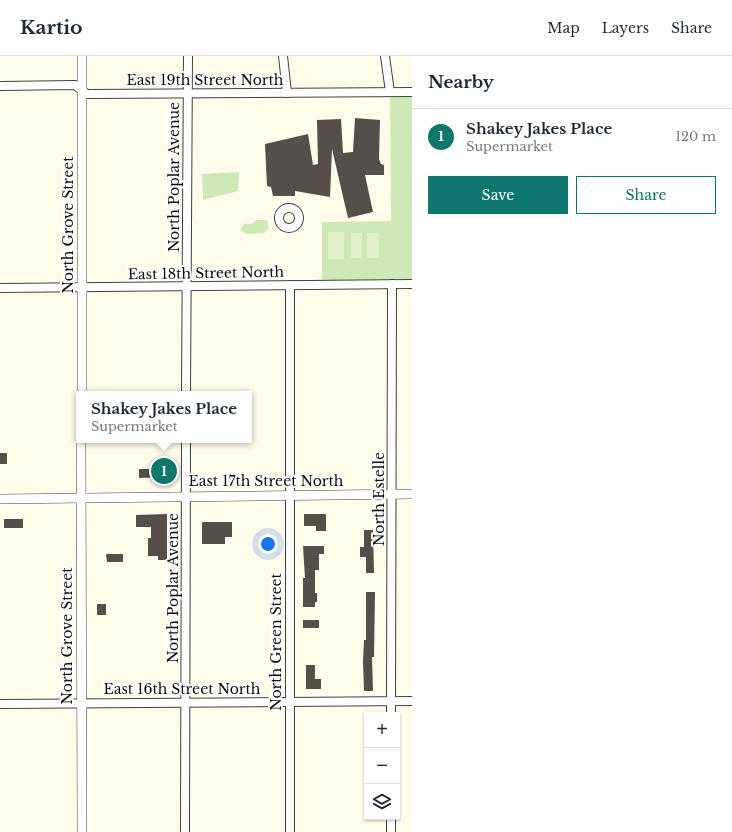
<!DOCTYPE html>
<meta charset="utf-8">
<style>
:root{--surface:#fff;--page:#f2f2f3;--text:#1f2937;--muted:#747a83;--line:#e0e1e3;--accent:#0f766e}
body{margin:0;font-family:"Libre Baskerville",serif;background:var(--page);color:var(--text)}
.controls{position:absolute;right:12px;bottom:12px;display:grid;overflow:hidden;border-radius:0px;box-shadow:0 1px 3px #0004}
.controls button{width:36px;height:36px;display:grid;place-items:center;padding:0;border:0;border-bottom:1px solid var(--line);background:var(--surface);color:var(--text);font:20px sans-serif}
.you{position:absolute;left:268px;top:488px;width:14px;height:14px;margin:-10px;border:3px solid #fff;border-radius:50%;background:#1a73e8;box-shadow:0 0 0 6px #1a73e833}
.badge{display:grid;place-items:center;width:26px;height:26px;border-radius:50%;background:var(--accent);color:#fff;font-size:13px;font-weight:700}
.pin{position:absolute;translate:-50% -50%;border:2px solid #fff;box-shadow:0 1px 4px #0006}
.popup{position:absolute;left:76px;top:335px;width:176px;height:52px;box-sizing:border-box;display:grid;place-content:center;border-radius:0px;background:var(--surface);filter:drop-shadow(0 1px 3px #0005);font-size:13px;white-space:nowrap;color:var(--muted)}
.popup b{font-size:15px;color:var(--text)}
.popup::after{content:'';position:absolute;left:50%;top:100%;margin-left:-8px;border:8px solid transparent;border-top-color:var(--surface)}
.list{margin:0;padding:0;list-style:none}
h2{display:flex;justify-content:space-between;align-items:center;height:52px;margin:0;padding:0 16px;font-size:17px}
h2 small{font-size:13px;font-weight:400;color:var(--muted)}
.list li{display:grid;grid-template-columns:26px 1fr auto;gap:12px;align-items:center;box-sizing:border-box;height:56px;padding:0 16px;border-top:1px solid var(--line)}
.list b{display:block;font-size:15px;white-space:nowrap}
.list p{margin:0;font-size:13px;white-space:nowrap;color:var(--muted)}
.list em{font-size:13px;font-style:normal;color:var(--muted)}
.actions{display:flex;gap:8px;padding:12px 16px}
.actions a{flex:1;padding:9px 0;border:1px solid var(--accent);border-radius:0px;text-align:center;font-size:14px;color:var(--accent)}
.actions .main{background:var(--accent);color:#fff}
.icon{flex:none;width:22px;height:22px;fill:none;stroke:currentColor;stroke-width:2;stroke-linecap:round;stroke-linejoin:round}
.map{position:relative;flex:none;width:412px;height:776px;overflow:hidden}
header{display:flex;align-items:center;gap:24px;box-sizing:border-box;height:56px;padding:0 20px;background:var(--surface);border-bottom:1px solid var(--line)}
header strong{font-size:19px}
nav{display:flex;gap:22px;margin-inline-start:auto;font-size:14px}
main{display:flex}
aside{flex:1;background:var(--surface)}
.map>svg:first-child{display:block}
</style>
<header>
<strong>Kartio</strong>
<nav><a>Map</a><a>Layers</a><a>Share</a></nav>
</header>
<main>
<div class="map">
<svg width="412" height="776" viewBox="0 0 412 776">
<rect width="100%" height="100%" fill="#fffcec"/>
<g fill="#cfe9b6">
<path d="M390,36h22v192l-90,1v-63l69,-1z"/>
<path d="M239,116l-1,19 -35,9 -1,-26z"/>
<path d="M256,164h11l2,8 -5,5 -18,1 -6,-4 4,-6 9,-1z"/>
</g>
<g fill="#e1f0c8">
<rect x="328" y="176" width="16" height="27"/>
<rect x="351" y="177" width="11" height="25"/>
<rect x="367" y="177" width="12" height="25"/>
</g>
<g fill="#554e49">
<path d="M355,62l25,2 -1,39 2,5 3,1v10h-19l8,37 -25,6 -16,-69 -2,48 -35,-6v5h-22l-2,-9 -4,-1 -2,-42 43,-10 5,31 5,-1 -1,-44 24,-1 2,34 10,-1z"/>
<rect x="0" y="397" width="7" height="11"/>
<path d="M139,413h32v8l-32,1z"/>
<path d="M167,458v46h-9v-4h-10v-18h3v-11h-15v-12z"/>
<path d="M304,458h22v17h-10v-5h-12z"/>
<rect x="4" y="463" width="19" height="9"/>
<path d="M202,466h30v15h-7v7h-23z"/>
<path d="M364,474h9l1,43h-8v-16h-6v-10h4z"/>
<path d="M303,490h21v8h-5v16h-4v23h2v9h-2v5h-12v-29h2z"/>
<path d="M106,498h17v8h-16z"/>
<path d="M366,536h9l-1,65h-2l1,34h-9l-1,-30 1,-21h2z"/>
<rect x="97" y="548" width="9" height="11"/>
<rect x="303" y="564" width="16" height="8"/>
<path d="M306,609h9v14h6v10h-15z"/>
</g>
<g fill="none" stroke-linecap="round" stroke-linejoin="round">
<g stroke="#404040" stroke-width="10">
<g id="minor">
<path d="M283,0l4,37"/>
<path d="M385,0l5,36"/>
<path d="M0,30l75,-1 12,9 325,-2"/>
<circle cx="289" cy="162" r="10"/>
<path d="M0,232l412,-4"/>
<path d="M186,338l2,-338"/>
<path d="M0,648l412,-3"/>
<path d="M391,659l1,-431"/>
<path d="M391,761v15"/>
<path d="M185,776l1,-392"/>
<path d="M290,776v-547"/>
</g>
</g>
<g stroke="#404040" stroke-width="10">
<g id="tertiary">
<path d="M82,338v-338"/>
<path d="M81,384l1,392"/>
<path d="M0,443l412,-5"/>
</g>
</g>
<use href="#minor" stroke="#fff" stroke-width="8"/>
<use href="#tertiary" stroke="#fff" stroke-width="9"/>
</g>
<g text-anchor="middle" stroke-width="4" stroke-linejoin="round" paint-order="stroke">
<g font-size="14" fill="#0d0d0d" stroke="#fff">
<text x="205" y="29">East 19th Street North</text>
<text transform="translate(174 121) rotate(-90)" y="5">North Poplar Avenue</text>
<text transform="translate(68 169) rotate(-90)" y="5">North Grove Street</text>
<text transform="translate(206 217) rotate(-1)" y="5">East 18th Street North</text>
<text x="266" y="430">East 17th Street North</text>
<text transform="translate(379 443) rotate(-90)" y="5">North Estelle</text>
<text transform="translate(173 532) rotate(-90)" y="5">North Poplar Avenue</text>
<text transform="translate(67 580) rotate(-90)" y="5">North Grove Street</text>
<text transform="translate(276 586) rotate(-90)" y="5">North Green Street</text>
<text x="182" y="638">East 16th Street North</text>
</g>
</g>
</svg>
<div class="controls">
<button>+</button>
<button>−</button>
<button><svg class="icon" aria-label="layers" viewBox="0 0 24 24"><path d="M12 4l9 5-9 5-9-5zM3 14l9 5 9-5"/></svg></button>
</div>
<div class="you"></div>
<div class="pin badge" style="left:164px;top:415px">1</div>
<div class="popup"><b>Shakey Jakes Place</b>Supermarket</div>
</div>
<aside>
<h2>Nearby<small></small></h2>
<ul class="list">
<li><span class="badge">1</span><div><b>Shakey Jakes Place</b><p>Supermarket</p></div><em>120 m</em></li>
</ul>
<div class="actions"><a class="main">Save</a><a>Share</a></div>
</aside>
</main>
